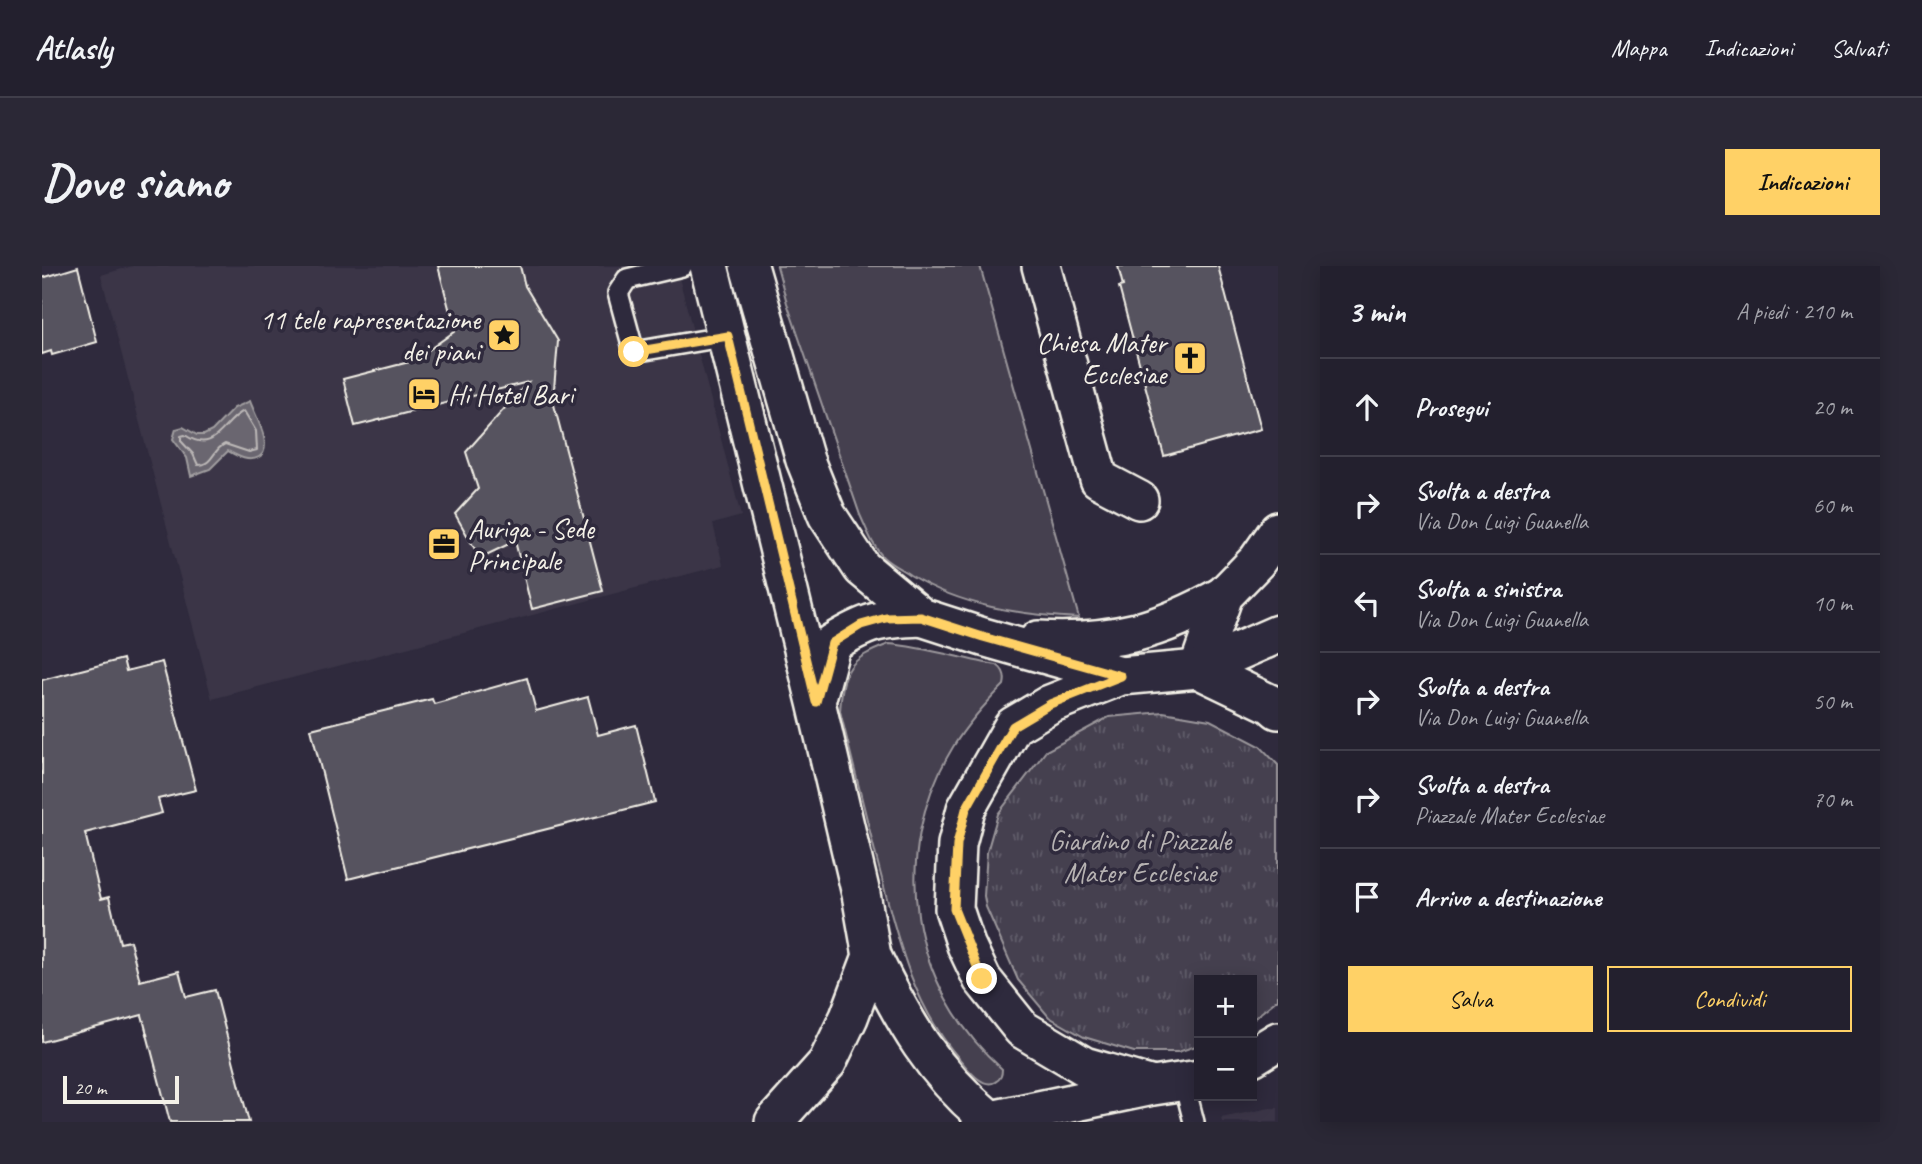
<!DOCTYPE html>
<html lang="it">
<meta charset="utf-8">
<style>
:root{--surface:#23202e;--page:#2b2836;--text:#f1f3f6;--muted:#a3a3aa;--line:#403e4a;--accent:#ffd166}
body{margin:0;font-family:Caveat,sans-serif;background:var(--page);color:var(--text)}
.controls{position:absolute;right:21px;bottom:21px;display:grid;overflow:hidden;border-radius:0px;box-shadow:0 4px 18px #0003}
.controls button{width:63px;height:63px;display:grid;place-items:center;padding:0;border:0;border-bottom:2px solid var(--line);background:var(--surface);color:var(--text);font:35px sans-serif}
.scale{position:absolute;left:21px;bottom:18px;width:116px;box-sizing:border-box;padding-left:7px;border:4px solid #f4f1e8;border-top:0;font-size:19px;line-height:24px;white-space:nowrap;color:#f4f1e8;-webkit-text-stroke:5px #2f2a3d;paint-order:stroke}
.stop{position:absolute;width:21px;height:21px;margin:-16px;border:5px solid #ffd166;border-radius:50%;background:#fff}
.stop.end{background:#ffd166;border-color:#fff;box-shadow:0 2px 7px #0008}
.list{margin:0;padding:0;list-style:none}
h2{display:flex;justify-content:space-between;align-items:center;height:91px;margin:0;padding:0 28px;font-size:30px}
h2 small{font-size:23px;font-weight:400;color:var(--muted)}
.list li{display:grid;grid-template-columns:46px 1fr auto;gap:21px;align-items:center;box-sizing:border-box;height:98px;padding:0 28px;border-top:2px solid var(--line)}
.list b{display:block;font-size:26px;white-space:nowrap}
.list p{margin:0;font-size:23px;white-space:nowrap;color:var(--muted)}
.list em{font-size:23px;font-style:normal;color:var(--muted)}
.actions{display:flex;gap:14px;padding:21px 28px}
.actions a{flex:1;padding:16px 0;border:2px solid var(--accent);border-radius:0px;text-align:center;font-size:24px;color:var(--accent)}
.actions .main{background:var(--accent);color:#111}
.icon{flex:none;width:38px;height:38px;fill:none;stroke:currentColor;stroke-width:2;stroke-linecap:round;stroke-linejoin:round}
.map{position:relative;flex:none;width:1236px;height:856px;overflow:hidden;border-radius:0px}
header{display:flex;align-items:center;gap:42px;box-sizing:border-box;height:98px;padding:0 35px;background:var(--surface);border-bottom:2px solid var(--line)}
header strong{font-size:33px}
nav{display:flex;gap:38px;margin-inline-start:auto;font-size:24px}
.intro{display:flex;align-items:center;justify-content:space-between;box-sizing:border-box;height:168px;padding:0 42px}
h1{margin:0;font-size:49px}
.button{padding:18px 32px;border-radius:0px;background:var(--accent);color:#111;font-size:24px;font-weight:700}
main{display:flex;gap:42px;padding:0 42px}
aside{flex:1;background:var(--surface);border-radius:0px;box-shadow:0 4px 18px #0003}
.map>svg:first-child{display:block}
</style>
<header>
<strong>Atlasly</strong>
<nav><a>Mappa</a><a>Indicazioni</a><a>Salvati</a></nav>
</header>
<div class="intro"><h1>Dove siamo</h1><a class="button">Indicazioni</a></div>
<main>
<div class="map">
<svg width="1236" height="856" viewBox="0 0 1236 856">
<defs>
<pattern id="park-tufts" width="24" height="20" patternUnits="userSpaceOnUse" patternTransform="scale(1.75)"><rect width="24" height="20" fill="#454050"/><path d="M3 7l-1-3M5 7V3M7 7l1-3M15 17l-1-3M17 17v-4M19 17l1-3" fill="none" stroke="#605c69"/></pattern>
</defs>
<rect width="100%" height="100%" fill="#2f2a3d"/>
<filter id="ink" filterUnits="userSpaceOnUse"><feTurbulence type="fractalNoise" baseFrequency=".0143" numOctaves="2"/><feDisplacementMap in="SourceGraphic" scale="14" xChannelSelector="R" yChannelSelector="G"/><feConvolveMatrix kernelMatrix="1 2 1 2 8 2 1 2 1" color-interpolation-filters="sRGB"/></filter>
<g filter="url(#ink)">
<g fill="#3b3647">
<path d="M91,0h543l65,250 -28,8 10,41 -511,134 -111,-424z"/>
<path d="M1228,842h8v14h-56l-1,-4z"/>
</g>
<g fill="#454050" stroke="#9c989c" stroke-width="2">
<path d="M735,0h203l99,352c-59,-3 -118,-12 -169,-43 -9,-6 -20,-11 -27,-18 -11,-12 -16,-27 -23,-42l-73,-212z"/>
<path d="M847,378c37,3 72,15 108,21 7,5 9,12 7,20 -19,19 -37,39 -51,62 -65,107 -44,239 49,322 0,6 -1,10 -7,13 -12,7 -26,-12 -33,-20 -52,-58 -67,-133 -86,-206 -12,-48 -24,-97 -36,-145 3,-43 9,-52 49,-67z"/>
</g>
<path fill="url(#park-tufts)" stroke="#9c989c" stroke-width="2" d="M1121,446l47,8 50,26 18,19v234l-26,21v-40h-53v65l-21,7h-44l-50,-15 -35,-20 -31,-37 -32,-73 -2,-11 3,-44 11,-38 48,-63 63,-34z"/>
<path fill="#6a6670" stroke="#a19ea0" stroke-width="2" d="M208,135c4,12 25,47 9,56 -10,6 -22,-1 -31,-6l-18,18 -19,7 -4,-18 -14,-19 3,-10 7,-2 14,8h7l8,-4 22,-23z"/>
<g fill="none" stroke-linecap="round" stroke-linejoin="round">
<path stroke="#bdb9b8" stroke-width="2" d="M202,145l12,20 1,19 -8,2 -24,-8c-12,5 -12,21 -27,21l-5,-11 -12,-13v-5l4,-1c31,21 37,-14 59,-24z"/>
</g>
<g fill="#56525f" stroke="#f4f1e8" stroke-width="2">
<path d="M396,0h82l5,20 33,55 -5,60 50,190 -71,18 -17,-68 -35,17 -25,-44 23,-25 -12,-37 62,-70 -173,44 -12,-47 70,-18 42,-30z"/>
<path d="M1076,0h100l43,163 -97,27 -45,-169 4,-1z"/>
<path d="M36,1l19,75 -45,13 -1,-4 -9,3v-76z"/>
<path d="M81,393l3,12 36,-9 34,128 -38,9 4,14 -77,20 16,66 8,-2 11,46 10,-2 10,40 39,-10 7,26 29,-7 34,132h-79l-28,-107 -100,27v-362z"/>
<path d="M485,412l9,33 52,-14 10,38 38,-10 19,77 -307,77 -37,-150 121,-30 2,5z"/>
</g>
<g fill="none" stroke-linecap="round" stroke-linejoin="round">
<g stroke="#f4f1e8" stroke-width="24">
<g id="lane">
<path d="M640,0l-55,13 -9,14 16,59 94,-16"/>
<path d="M1142,817l10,39"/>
</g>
</g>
<g stroke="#f4f1e8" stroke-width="42">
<g id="street">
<path d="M667,0l107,436 45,192 11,62 -23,61 -22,46 -53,59"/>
<path d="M707,0l56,194 22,55 35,53 59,49 62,20 138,39"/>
<path d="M999,0l58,213 40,21"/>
<path d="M996,374c74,4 122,-9 186,-45"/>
<path d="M1156,403l26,-74 33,-34 21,-30"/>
<path d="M1156,403l80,-35"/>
<path d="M775,432l15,-55c36,-22 47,-24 89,-26"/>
<path d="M830,690c32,66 60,116 118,164"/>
<path d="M1210,791l26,-16"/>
<path d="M1157,813l-46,7 -69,-20 -62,-37 -40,-50 -16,-34 -12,-36 3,-65 9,-35 47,-83 37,-22 71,-28 77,-7 73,35 7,6"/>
<path d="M939,856l167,-35"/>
</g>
</g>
<use href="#lane" stroke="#2f2a3d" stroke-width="19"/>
<use href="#street" stroke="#2f2a3d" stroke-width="37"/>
</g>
</g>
<g fill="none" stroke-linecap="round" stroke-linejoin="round" filter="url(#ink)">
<path stroke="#ffd166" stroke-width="9" d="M592,86l94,-16 88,366 16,-59 29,-18 25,-7 35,-1 62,20 138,39 -71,28 -37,22 -47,83 -9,35 -3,65 28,70"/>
</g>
<defs>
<g id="sight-square" transform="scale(1.75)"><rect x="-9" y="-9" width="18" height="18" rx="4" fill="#ffd166" stroke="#2f2a3d"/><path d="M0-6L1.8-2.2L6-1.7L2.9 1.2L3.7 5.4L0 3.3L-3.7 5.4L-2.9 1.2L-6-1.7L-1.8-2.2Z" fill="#111"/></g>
<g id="church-square" transform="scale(1.75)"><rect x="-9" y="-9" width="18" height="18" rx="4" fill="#ffd166" stroke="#2f2a3d"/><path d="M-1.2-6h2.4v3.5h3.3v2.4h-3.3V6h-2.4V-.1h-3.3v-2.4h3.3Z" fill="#111"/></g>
<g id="hotel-square" transform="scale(1.75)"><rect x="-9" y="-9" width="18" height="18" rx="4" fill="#ffd166" stroke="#2f2a3d"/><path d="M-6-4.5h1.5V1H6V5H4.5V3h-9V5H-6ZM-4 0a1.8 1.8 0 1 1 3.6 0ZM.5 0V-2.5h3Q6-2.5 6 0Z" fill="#111"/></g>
<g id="office-square" transform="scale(1.75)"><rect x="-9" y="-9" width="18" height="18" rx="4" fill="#ffd166" stroke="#2f2a3d"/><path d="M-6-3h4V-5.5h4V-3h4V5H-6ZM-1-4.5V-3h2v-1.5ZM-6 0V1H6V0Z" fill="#111"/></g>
</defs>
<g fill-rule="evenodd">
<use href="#sight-square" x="462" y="69"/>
<use href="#church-square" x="1148" y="92"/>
<use href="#hotel-square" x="382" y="128"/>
<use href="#office-square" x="402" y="278"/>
</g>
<g text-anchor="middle" stroke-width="7" stroke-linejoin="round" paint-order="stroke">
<g font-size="28" fill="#f4f1e8" stroke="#2f2a3d" text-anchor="end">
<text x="438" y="63">11 tele rapresentazione<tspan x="438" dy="32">dei piani</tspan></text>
<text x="1124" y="86">Chiesa Mater<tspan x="1124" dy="32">Ecclesiae</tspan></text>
<text x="406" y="138" text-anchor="start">Hi Hotel Bari</text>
<text x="426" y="272" text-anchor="start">Auriga - Sede<tspan x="426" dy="32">Principale</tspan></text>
</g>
<g font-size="28" fill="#b7b3b3" stroke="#2f2a3d">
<text x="1098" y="584">Giardino di Piazzale<tspan x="1098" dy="32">Mater Ecclesiae</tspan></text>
</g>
</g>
</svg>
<div class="controls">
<button>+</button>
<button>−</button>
</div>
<div class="scale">20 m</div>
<div class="stop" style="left:592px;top:86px"></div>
<div class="stop end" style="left:940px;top:713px"></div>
</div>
<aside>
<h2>3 min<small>A piedi · 210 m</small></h2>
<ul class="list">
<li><svg class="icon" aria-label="ahead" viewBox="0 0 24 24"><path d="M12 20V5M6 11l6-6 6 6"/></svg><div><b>Prosegui</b></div><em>20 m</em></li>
<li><svg class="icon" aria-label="right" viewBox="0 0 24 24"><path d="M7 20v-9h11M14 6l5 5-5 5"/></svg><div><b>Svolta a destra</b><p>Via Don Luigi Guanella</p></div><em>60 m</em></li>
<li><svg class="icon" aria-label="left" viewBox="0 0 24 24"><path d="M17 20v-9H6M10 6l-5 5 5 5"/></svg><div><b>Svolta a sinistra</b><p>Via Don Luigi Guanella</p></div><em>10 m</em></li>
<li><svg class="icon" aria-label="right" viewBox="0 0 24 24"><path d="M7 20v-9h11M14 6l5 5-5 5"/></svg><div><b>Svolta a destra</b><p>Via Don Luigi Guanella</p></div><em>50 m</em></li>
<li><svg class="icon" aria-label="right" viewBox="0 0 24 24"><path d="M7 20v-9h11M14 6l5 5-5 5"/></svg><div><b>Svolta a destra</b><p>Piazzale Mater Ecclesiae</p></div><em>70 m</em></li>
<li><svg class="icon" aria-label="arrive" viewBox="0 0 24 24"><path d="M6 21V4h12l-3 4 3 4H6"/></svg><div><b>Arrivo a destinazione</b></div></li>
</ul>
<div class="actions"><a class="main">Salva</a><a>Condividi</a></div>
</aside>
</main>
